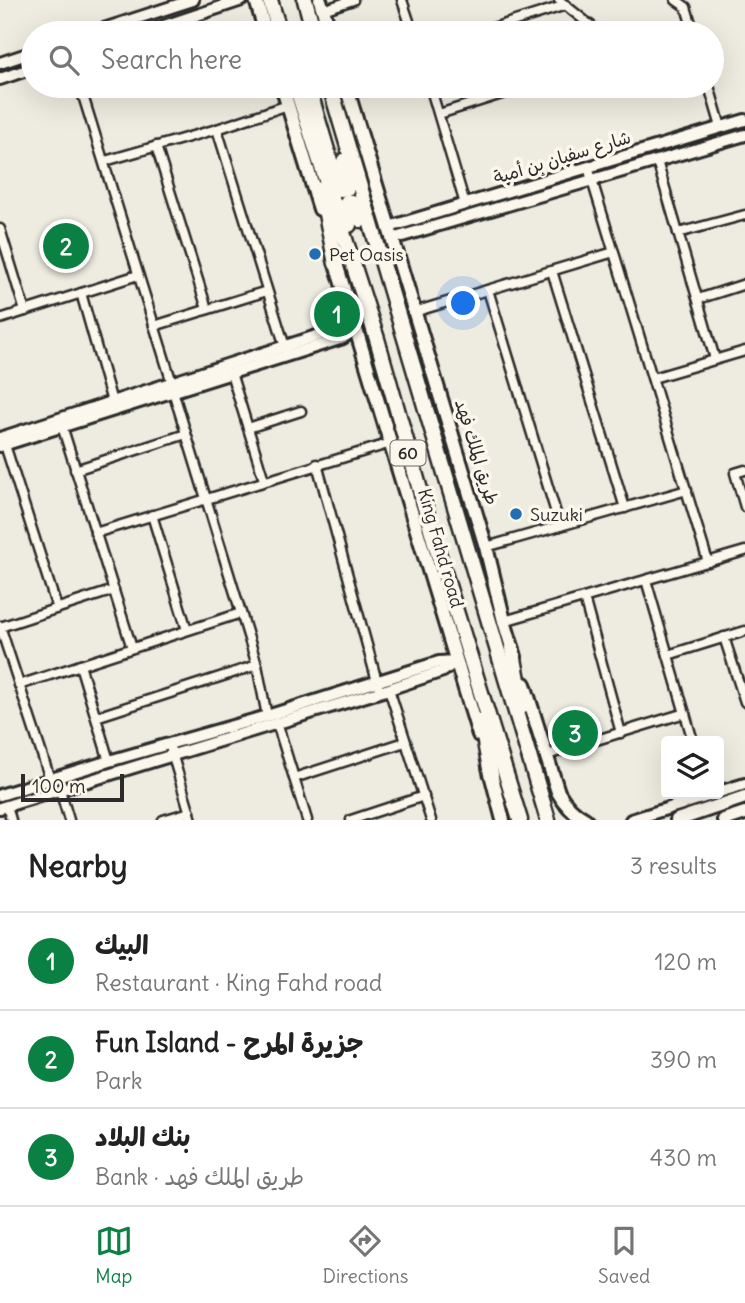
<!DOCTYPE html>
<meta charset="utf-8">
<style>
body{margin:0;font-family:Delius,"Playpen Sans Arabic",sans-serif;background:#f2f2f2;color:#222}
.controls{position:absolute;right:21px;bottom:21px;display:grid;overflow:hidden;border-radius:7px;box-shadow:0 7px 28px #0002}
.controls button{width:63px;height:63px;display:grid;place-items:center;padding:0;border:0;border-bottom:2px solid #e0e0e0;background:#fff;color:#222;font:35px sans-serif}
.scale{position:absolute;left:21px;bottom:18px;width:103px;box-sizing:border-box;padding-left:7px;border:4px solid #2b2b2b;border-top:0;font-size:19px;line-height:24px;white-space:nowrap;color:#2b2b2b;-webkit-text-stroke:5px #fbf7ec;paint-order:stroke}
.you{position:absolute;left:464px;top:304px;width:24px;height:24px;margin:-18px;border:5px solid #fff;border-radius:50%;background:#1a73e8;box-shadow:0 0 0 10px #1a73e833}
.badge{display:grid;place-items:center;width:46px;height:46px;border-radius:50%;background:#0b8043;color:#fff;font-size:23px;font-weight:700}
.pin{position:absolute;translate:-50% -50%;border:4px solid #fff;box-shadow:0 2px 7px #0006}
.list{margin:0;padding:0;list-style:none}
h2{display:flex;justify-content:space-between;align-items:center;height:91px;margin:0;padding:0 28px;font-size:30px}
h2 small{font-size:23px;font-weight:400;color:#767676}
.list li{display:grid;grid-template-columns:46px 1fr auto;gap:21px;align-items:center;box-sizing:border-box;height:98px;padding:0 28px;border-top:2px solid #e0e0e0}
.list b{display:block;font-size:26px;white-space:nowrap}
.list p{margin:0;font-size:23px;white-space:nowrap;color:#767676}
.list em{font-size:23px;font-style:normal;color:#767676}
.icon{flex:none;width:38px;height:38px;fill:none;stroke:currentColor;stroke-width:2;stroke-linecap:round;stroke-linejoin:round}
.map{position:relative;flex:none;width:745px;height:820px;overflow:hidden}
.search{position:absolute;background:#fff;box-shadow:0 7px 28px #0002;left:21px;right:21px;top:21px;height:77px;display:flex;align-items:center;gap:18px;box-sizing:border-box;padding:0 24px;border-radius:38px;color:#767676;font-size:26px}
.sheet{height:385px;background:#fff}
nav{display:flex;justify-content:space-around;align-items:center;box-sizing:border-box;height:98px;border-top:2px solid #e0e0e0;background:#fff;font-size:19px;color:#767676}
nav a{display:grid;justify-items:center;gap:4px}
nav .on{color:#0b8043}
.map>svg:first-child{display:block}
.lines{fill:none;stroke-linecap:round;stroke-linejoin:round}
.street-casing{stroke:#2b2b2b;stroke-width:13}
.secondary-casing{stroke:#2b2b2b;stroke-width:16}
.primary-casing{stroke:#2b2b2b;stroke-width:18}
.highway-casing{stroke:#2b2b2b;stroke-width:19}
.street{stroke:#fbf7ec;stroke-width:8}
.secondary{stroke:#fbf7ec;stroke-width:10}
.primary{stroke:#fbf7ec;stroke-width:12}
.highway{stroke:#fbf7ec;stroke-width:14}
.poi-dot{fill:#1f6fb2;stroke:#fbf7ec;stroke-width:2.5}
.labels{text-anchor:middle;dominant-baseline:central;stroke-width:7;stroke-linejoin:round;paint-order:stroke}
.shield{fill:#fbf7ec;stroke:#696865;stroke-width:2}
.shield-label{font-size:16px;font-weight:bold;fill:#2b2b2b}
.street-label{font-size:18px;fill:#2b2b2b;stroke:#fbf7ec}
.poi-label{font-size:18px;fill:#2b2b2b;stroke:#fbf7ec;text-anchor:start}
</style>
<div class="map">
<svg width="745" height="820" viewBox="0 0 745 820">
<rect width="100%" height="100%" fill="#eeebe0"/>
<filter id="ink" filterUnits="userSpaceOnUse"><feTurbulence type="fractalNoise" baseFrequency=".0143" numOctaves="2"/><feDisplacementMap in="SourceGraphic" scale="14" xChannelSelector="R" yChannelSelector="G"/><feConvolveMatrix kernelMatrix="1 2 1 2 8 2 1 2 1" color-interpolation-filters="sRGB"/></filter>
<g filter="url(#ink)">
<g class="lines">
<g class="street-casing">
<g id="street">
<path d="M 402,0 L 413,33"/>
<path d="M 559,0 L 600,33"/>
<path d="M 676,0 L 686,7 L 694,33"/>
<path d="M 323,10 L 353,0"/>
<path d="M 477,33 L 566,5"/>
<path d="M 80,86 L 172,383"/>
<path d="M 430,86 L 465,204"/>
<path d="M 709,86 L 721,127"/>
<path d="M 439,114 L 527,86"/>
<path d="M 217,129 L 286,350"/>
<path d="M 156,146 L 207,309"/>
<path d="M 105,161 L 217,129 L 288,105"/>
<path d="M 657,161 L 715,359"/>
<path d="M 588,167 L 708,562"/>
<path d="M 0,229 L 25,311"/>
<path d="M 678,233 L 745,215"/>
<path d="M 552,271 L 625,508"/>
<path d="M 488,290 L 560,526"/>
<path d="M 81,293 L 112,402"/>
<path d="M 698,299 L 745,284"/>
<path d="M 414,312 L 614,252"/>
<path d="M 0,319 L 138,275"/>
<path d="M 154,326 L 267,291"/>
<path d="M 231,373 L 264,480"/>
<path d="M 653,378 L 745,351"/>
<path d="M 173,391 L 257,665 L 267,716"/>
<path d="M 62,426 L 132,648"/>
<path d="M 248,428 L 301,411"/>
<path d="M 5,445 L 57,608"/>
<path d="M 317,464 L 378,685"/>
<path d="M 75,470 L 186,434"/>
<path d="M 745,470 L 735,473 L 745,507"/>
<path d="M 152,515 L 187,630"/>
<path d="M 95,533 L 391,443"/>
<path d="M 486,547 L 687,490"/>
<path d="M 646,580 L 693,741"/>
<path d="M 584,598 L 621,733"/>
<path d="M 504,621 L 745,551"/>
<path d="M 0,626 L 50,779"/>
<path d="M 0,627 L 114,590"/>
<path d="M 724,637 L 745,702"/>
<path d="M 668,655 L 745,631"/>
<path d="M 80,665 L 109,761"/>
<path d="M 19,685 L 241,613"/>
<path d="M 389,689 L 431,820"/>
<path d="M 96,717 L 257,665"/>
<path d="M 277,723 L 307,820"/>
<path d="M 171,750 L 192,820"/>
<path d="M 547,755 L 685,713"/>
<path d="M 294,778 L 405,742"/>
<path d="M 60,790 L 69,820"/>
<path d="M 7,806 L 11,820"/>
<path d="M 163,820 L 190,812"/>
<path d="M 351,820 L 424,796"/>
</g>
</g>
<g class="secondary-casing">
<g id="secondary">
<path d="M 91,33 L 193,0"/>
<path d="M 143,33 L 242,0"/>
<path d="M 0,63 L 33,52"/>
<path d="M 0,79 L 33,68"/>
<path d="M 389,227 L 745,120"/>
<path d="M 392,239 L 745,135"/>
<path d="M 0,438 L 338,329 L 356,329"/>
<path d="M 0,446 L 343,338 L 356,329"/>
<path d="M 719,792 L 745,784"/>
<path d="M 0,795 L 109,761 L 267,716 L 439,662 L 456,661"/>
<path d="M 0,808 L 389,689 L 443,671 L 456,661"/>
<path d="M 631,820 L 714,794"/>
</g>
</g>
<g class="primary-casing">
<g id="primary">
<path d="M 256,0 L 266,33"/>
<path d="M 320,0 L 330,33"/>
<path d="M 282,86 L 320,209"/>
<path d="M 346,86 L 486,547 L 504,621 L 515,657"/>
<path d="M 334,257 L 479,735"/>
<path d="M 524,684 L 558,792 C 565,805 573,813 586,820"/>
<path d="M 489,766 L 503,820"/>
<path d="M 677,820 L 745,797"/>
<path d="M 724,820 L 745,813"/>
</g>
</g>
<g class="highway-casing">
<g id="highway">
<path d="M 270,0 L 280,33"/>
<path d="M 305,0 L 314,33"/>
<path d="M 296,86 L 377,339 L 436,546 L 520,820"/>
<path d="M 308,86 L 336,181 L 341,189 L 347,188 L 348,184 L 344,161"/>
<path d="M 330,86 L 548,820"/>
<path d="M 321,189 L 336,264"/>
<path d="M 349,225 L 345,207 L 347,202 L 352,202 L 357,207 L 361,220"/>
<path d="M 512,648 L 523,706"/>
<path d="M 481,721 L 491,774"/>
</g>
</g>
<use href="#street" class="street"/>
<use href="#secondary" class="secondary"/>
<use href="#primary" class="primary"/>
<use href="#highway" class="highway"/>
</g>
</g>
<g class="poi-dot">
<circle cx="315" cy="254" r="7"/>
<circle cx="516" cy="514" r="7"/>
</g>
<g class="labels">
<rect class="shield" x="390.5" y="440.5" width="35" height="25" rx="5"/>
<g class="shield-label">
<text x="408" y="453">60</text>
</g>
<g class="street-label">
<text transform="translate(562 157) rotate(-17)">شارع سفيان بن أمية</text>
<text transform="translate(477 452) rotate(73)">طريق الملك فهد</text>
<text transform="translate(441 548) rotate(74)">King Fahd road</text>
</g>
<g class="poi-label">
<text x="329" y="254">Pet Oasis</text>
<text x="530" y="514">Suzuki</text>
</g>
</g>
</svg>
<div class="controls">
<button><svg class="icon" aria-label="layers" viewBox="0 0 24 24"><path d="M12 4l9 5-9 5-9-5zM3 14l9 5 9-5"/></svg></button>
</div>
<div class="scale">100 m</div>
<div class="you"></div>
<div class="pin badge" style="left:337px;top:314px">1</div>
<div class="pin badge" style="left:66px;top:246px">2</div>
<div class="pin badge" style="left:575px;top:733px">3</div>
<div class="search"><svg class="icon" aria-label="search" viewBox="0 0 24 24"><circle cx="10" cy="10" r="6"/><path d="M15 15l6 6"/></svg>Search here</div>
</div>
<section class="sheet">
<h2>Nearby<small>3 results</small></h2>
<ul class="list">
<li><span class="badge">1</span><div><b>البيك</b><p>Restaurant · King Fahd road</p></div><em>120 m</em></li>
<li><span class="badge">2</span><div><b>Fun Island - جزيرة المرح</b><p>Park</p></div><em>390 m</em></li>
<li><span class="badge">3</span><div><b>بنك البلاد</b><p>Bank · طريق الملك فهد</p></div><em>430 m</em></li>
</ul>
</section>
<nav>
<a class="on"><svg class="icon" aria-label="map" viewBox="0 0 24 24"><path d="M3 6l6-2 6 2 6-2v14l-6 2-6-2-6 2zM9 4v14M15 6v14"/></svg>Map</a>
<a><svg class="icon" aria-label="directions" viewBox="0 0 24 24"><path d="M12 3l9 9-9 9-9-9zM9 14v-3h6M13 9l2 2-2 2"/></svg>Directions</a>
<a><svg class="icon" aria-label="saved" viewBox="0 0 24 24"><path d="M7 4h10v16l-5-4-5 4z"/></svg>Saved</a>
</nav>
